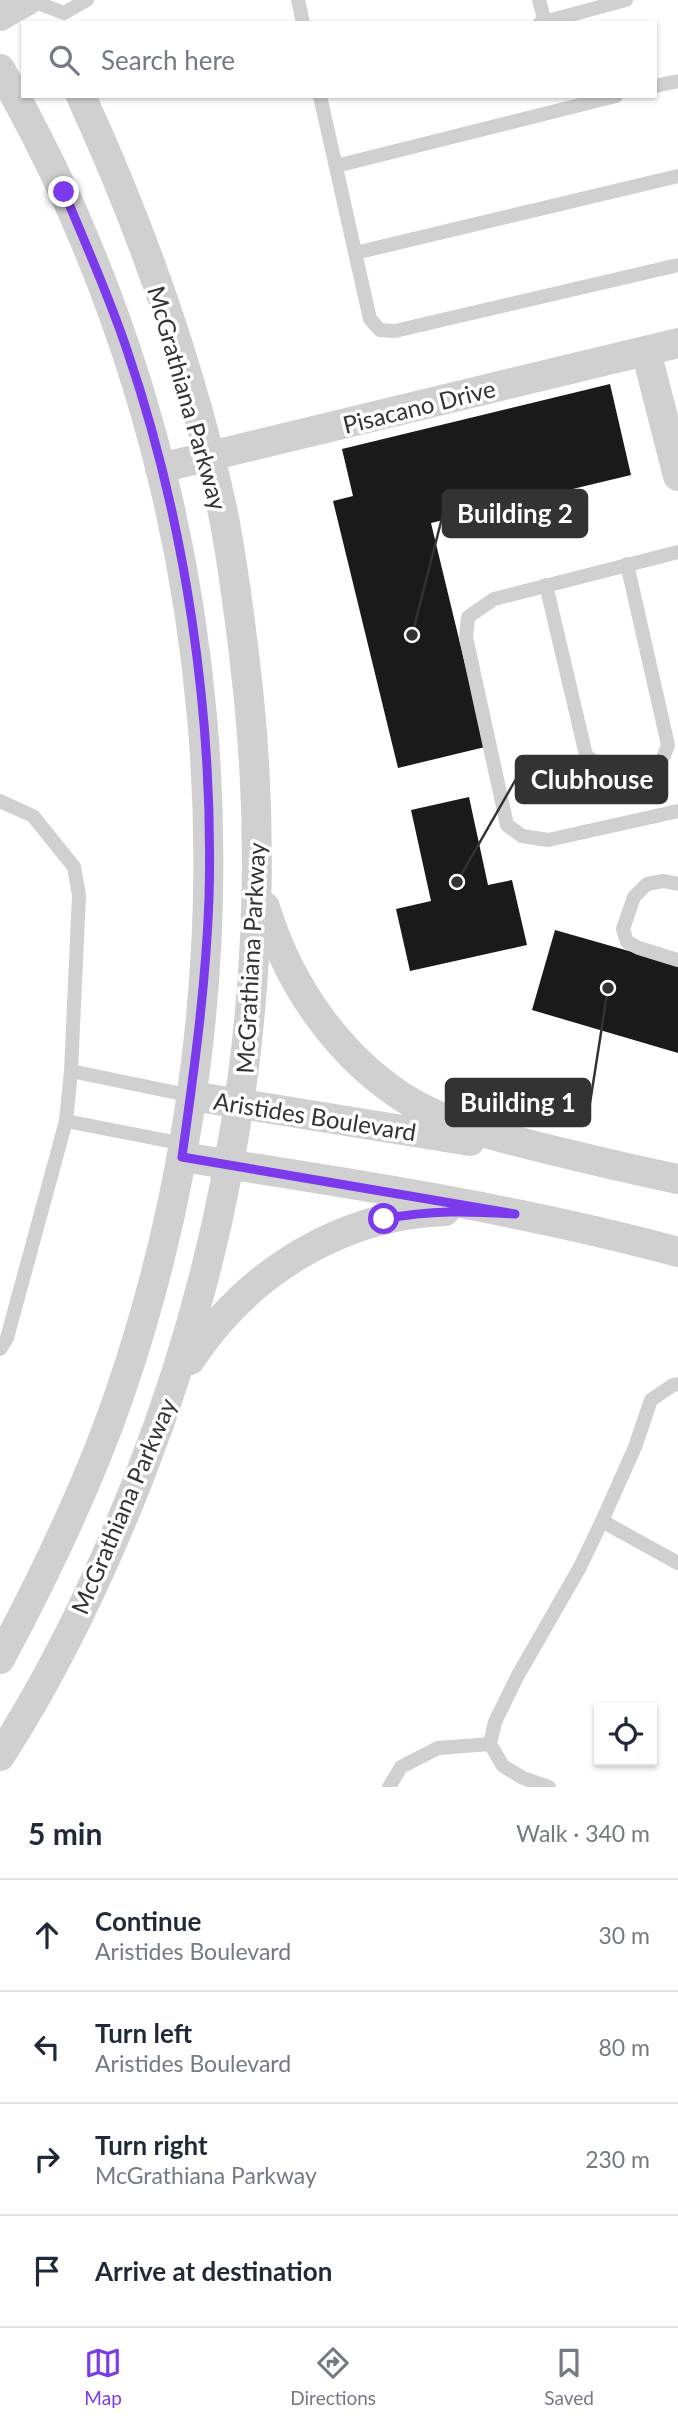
<!DOCTYPE html>
<meta charset="utf-8">
<style>
body{margin:0;font-family:Lato,sans-serif;background:#f2f2f3;color:#1f2937}
.controls{position:absolute;right:21px;bottom:21px;display:grid;overflow:hidden;border-radius:0px;box-shadow:0 2px 5px #0004}
.controls button{width:63px;height:63px;display:grid;place-items:center;padding:0;border:0;border-bottom:2px solid #e0e1e3;background:#fff;color:#1f2937;font:35px sans-serif}
.stop{position:absolute;width:21px;height:21px;margin:-16px;border:5px solid #7c3aed;border-radius:50%;background:#fff}
.stop.end{background:#7c3aed;border-color:#fff;box-shadow:0 2px 7px #0008}
.list{margin:0;padding:0;list-style:none}
h2{display:flex;justify-content:space-between;align-items:center;height:91px;margin:0;padding:0 28px;font-size:30px}
h2 small{font-size:23px;font-weight:400;color:#747a83}
.list li{display:grid;grid-template-columns:46px 1fr auto;gap:21px;align-items:center;box-sizing:border-box;height:112px;padding:0 28px;border-top:2px solid #e0e1e3}
.list b{display:block;font-size:26px;white-space:nowrap}
.list p{margin:0;font-size:23px;white-space:nowrap;color:#747a83}
.list em{font-size:23px;font-style:normal;color:#747a83}
.icon{flex:none;width:38px;height:38px;fill:none;stroke:currentColor;stroke-width:2;stroke-linecap:round;stroke-linejoin:round}
.map{position:relative;flex:none;width:678px;height:1787px;overflow:hidden}
.search{position:absolute;background:#fff;box-shadow:0 2px 5px #0004;left:21px;right:21px;top:21px;height:77px;display:flex;align-items:center;gap:18px;box-sizing:border-box;padding:0 24px;border-radius:0px;color:#747a83;font-size:26px}
.sheet{height:539px;background:#fff}
nav{display:flex;justify-content:space-around;align-items:center;box-sizing:border-box;height:98px;border-top:2px solid #e0e1e3;background:#fff;font-size:19px;color:#747a83}
nav a{display:grid;justify-items:center;gap:4px}
nav .on{color:#7c3aed}
.map>svg:first-child{display:block}
.building{fill:#1a1a1a}
.lines{fill:none;stroke-linecap:round;stroke-linejoin:round}
.service{stroke:#d0d0d0;stroke-width:14}
.minor{stroke:#d0d0d0;stroke-width:30}
.route{stroke:#7c3aed;stroke-width:9}
.labels{text-anchor:middle;dominant-baseline:central;stroke-width:7;stroke-linejoin:round;paint-order:stroke}
.street-label{font-size:24px;fill:#333;stroke:#fff}
.leader{fill:none;stroke:#333;stroke-width:2.5}
.callout-dot{fill:#333;stroke:#fff;stroke-width:2.5}
.callout{fill:#333;stroke:#333;stroke-width:2.5}
.callout-label{font-size:26px;text-anchor:middle;font-weight:bold;fill:#fff}
</style>
<div class="map">
<svg width="678" height="1787" viewBox="0 0 678 1787">
<rect width="100%" height="100%" fill="#fff"/>
<g class="building">
<path d="M 610,384 L 631,475 L 431,523 L 485,747 L 398,768 L 333,501 L 353,496 L 342,449 Z"/>
<path d="M 469,797 L 488,885 L 512,880 L 527,945 L 410,971 L 396,909 L 431,901 L 411,810 Z"/>
<path d="M 555,930 L 678,965 L 678,1053 L 532,1010 Z"/>
</g>
<g class="lines">
<g class="service">
<path d="M 30,0 L 64,13 L 87,0"/>
<path d="M 298,0 L 303,23"/>
<path d="M 539,0 L 545,22"/>
<path d="M 540,23 L 626,0"/>
<path d="M 655,86 L 678,81"/>
<path d="M 320,96 L 370,319 L 380,330 L 395,331 L 678,265"/>
<path d="M 336,166 L 616,96"/>
<path d="M 355,253 L 678,176"/>
<path d="M 678,552 L 494,599 L 468,617 L 466,637 L 507,825 L 522,836 L 548,840 L 678,811"/>
<path d="M 546,585 L 586,755 L 601,768 L 621,774 L 655,767 L 663,758 L 668,745 L 627,564"/>
<path d="M 0,801 L 33,816 L 74,867 L 79,895 L 71,1071 L 66,1121 L 7,1338 L 0,1349"/>
<path d="M 678,884 L 663,881 L 647,884 L 634,897 L 623,929 L 627,942 L 639,948 L 678,960"/>
<path d="M 71,1071 L 192,1096"/>
<path d="M 66,1121 L 184,1144"/>
<path d="M 602,1521 L 678,1563"/>
<path d="M 389,1787 L 401,1767 L 438,1748 L 490,1744"/>
<path d="M 549,1787 L 523,1778 L 503,1766 L 490,1744 L 495,1722 L 517,1677 L 580,1567 L 602,1521 L 635,1447 L 651,1400 L 673,1385 L 678,1384"/>
</g>
<g class="minor">
<path d="M 0,16 L 28,0"/>
<path d="M 0,69 C 230,469 269,958 120,1393 C 88,1486 46,1573 0,1659"/>
<path d="M 646,351 L 678,476"/>
<path d="M 160,468 L 678,343"/>
<path d="M 265,907 C 289,986 340,1060 412,1103 C 452,1126 499,1137 543,1148 C 588,1159 633,1170 678,1179"/>
<path d="M 192,1096 L 470,1141"/>
<path d="M 182,1157 C 348,1183 516,1208 678,1252"/>
<path d="M 190,1360 C 247,1273 340,1215 445,1211"/>
<path d="M 0,1756 C 57,1668 102,1572 140,1475 C 242,1214 279,934 244,654 C 238,605 232,556 222,508 C 191,367 141,227 81,96"/>
</g>
</g>
<g class="lines">
<path class="route" d="M 64,192 C 86,245 109,296 127,350 C 186,523 214,716 209,898 C 206,985 194,1071 182,1157 L 515,1214 C 469,1211 430,1210 384,1219"/>
</g>
<g class="labels">
<g class="street-label">
<text transform="translate(188 398) rotate(74)">McGrathiana Parkway</text>
<text transform="translate(419 406) rotate(-14)">Pisacano Drive</text>
<text transform="translate(250 958) rotate(-87)">McGrathiana Parkway</text>
<text transform="translate(315 1116) rotate(9)">Aristides Boulevard</text>
<text transform="translate(123 1506) rotate(-67)">McGrathiana Parkway</text>
</g>
</g>
<path class="leader" d="M412 635L443 514M457 882L516 779M608 988L590 1103"/>
<g class="callout-dot">
<circle cx="412" cy="635" r="7"/>
<circle cx="457" cy="882" r="7"/>
<circle cx="608" cy="988" r="7"/>
</g>
<g class="callout">
<rect x="443" y="490" width="144" height="47" rx="7"/>
<rect x="516" y="756" width="151" height="47" rx="7"/>
<rect x="446" y="1079" width="144" height="47" rx="7"/>
</g>
<g class="callout-label">
<text x="515" y="523">Building 2</text>
<text x="592" y="789">Clubhouse</text>
<text x="518" y="1112">Building 1</text>
</g>
</svg>
<div class="controls">
<button><svg class="icon" aria-label="locate" viewBox="0 0 24 24"><circle cx="12" cy="12" r="6"/><path d="M12 2v4M12 18v4M2 12h4M18 12h4"/></svg></button>
</div>
<div class="stop" style="left:384px;top:1219px"></div>
<div class="stop end" style="left:64px;top:192px"></div>
<div class="search"><svg class="icon" aria-label="search" viewBox="0 0 24 24"><circle cx="10" cy="10" r="6"/><path d="M15 15l6 6"/></svg>Search here</div>
</div>
<section class="sheet">
<h2>5 min<small>Walk · 340 m</small></h2>
<ul class="list">
<li><svg class="icon" aria-label="ahead" viewBox="0 0 24 24"><path d="M12 20V5M6 11l6-6 6 6"/></svg><div><b>Continue</b><p>Aristides Boulevard</p></div><em>30 m</em></li>
<li><svg class="icon" aria-label="left" viewBox="0 0 24 24"><path d="M17 20v-9H6M10 6l-5 5 5 5"/></svg><div><b>Turn left</b><p>Aristides Boulevard</p></div><em>80 m</em></li>
<li><svg class="icon" aria-label="right" viewBox="0 0 24 24"><path d="M7 20v-9h11M14 6l5 5-5 5"/></svg><div><b>Turn right</b><p>McGrathiana Parkway</p></div><em>230 m</em></li>
<li><svg class="icon" aria-label="arrive" viewBox="0 0 24 24"><path d="M6 21V4h12l-3 4 3 4H6"/></svg><div><b>Arrive at destination</b></div></li>
</ul>
</section>
<nav>
<a class="on"><svg class="icon" aria-label="map" viewBox="0 0 24 24"><path d="M3 6l6-2 6 2 6-2v14l-6 2-6-2-6 2zM9 4v14M15 6v14"/></svg>Map</a>
<a><svg class="icon" aria-label="directions" viewBox="0 0 24 24"><path d="M12 3l9 9-9 9-9-9zM9 14v-3h6M13 9l2 2-2 2"/></svg>Directions</a>
<a><svg class="icon" aria-label="saved" viewBox="0 0 24 24"><path d="M7 4h10v16l-5-4-5 4z"/></svg>Saved</a>
</nav>
